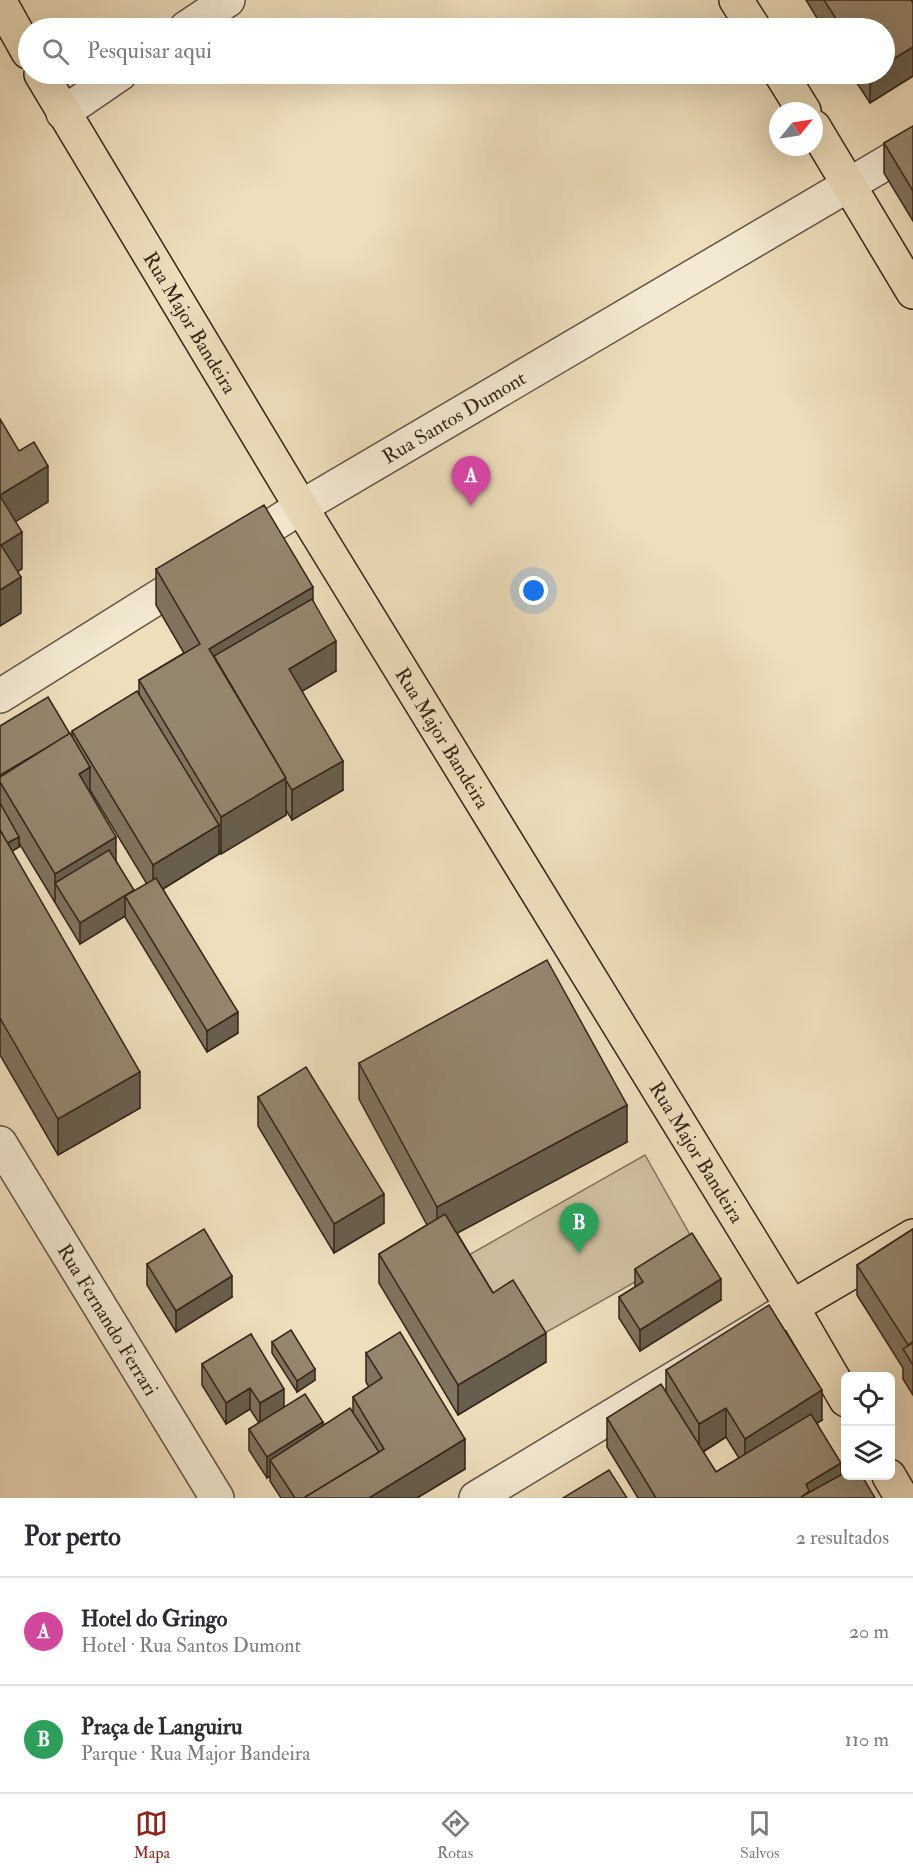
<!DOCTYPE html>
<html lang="pt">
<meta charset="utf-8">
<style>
body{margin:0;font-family:"IM FELL Double Pica",serif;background:#f7f7f7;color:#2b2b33}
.controls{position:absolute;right:18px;bottom:18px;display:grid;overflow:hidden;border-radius:9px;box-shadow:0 6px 24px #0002}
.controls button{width:54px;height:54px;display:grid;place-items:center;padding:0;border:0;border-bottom:2px solid #e1e1e2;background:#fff;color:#2b2b33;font:30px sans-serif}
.compass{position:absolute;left:769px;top:102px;width:54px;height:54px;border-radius:50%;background:#fff;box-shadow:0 6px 24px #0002;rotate:60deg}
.you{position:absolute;left:534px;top:591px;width:21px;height:21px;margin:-15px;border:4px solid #fff;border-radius:50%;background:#1a73e8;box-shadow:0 0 0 9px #1a73e833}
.badge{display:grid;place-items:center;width:39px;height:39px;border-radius:50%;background:#8f2418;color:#fff;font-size:20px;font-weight:700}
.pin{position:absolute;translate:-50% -50px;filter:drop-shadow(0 2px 3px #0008)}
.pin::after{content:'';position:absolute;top:32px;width:21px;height:18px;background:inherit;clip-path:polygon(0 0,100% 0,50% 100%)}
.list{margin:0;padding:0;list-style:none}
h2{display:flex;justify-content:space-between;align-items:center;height:78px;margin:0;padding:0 24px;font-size:26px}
h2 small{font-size:20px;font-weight:400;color:#7c7c81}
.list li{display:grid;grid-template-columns:39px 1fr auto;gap:18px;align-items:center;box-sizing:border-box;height:108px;padding:0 24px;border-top:2px solid #e1e1e2}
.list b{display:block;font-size:22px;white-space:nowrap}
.list p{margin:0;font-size:20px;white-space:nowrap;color:#7c7c81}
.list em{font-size:20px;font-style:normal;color:#7c7c81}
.icon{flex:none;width:33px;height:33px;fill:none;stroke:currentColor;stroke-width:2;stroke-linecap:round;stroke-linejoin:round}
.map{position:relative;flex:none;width:913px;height:1498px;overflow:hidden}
.search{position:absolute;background:#fff;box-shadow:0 6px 24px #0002;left:18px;right:18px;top:18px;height:66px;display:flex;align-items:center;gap:15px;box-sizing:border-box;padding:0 21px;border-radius:33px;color:#7c7c81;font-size:22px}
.sheet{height:294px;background:#fff}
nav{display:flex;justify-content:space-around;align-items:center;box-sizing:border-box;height:84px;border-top:2px solid #e1e1e2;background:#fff;font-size:16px;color:#7c7c81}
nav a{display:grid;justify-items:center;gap:3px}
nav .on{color:#8f2418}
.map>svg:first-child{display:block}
.green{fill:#cfbfa0;stroke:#82725c;stroke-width:1.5}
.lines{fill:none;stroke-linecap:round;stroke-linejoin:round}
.minor-casing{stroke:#635442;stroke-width:36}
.major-casing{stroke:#352619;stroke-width:36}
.minor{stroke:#f4ead3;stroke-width:33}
.major{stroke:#eedebc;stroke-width:33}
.wall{fill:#80735f;stroke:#352619;stroke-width:1.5;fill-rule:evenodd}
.shaded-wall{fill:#685e4d;stroke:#352619;stroke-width:1.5}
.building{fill:#95866e;stroke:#352619;stroke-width:1.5}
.labels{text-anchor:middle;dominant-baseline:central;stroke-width:4.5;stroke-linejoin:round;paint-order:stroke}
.street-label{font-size:20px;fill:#352619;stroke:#f4ead3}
</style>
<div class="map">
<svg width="913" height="1498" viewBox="0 0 913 1498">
<rect width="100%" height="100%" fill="#eedebc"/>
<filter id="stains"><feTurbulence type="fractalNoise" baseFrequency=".00333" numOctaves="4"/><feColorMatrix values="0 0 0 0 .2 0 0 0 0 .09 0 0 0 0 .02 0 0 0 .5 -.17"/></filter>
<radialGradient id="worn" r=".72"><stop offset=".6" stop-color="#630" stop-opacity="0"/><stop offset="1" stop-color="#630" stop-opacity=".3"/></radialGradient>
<path class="green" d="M 645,1155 L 697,1247 L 513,1351 L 460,1260 Z"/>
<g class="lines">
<g class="minor-casing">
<g id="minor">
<path d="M 186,28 L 228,0"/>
<path d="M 63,113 L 120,74"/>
<path id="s1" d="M 238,547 L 301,507 L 913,147"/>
<path d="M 0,696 L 195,574"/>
<path id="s2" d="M 0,1143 L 217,1498"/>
<path d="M 476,1498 L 792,1307"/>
</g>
</g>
<g class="major-casing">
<g id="major">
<path d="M 736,0 L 754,28"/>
<path d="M 0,2 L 28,52"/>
<path id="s3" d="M 41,74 L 301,507 L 792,1307 L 846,1400"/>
<path d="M 781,74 L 804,111"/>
<path d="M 814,127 L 913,292"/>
<path d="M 792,1307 L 913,1236"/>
<path d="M 889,1476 L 902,1498"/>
</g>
</g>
<use href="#minor" class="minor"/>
<use href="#major" class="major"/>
</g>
<g class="wall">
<path d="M 806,0 L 913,0 L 913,76 L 870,103 L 851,74 L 885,74 L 885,28 L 823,28 Z"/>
<path d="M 913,126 L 913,221 L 884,173 L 884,143 Z"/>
<path d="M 156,569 L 313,601 L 336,671 L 302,691 L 343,790 L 292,820 L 286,810 L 286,815 L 221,854 L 219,850 L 219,854 L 163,889 L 238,1033 L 207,1052 L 125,917 L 125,916 L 80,944 L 19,843 L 19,847 L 12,851 L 140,1108 L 58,1155 L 0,1055 L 0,726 L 70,734 L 72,736 L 72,731 L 139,694 L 139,680 L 184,653 L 156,605 ZM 90,790 L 147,884 L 134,892 L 116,861 L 90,793 Z"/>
<path d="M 359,1063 L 627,1142 L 457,1233 L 493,1293 L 546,1362 L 458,1415 L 379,1283 L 379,1254 L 427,1225 L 359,1099 Z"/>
<path d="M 258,1097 L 384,1223 L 334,1253 L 258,1126 Z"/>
<path d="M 913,1229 L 913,1395 L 903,1379 L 903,1368 L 857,1295 L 857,1265 Z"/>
<path d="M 147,1264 L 232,1297 L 176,1332 L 147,1285 Z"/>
<path d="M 635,1269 L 721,1300 L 640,1351 L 619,1318 L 619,1297 L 635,1287 Z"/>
<path d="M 251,1334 L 284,1407 L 323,1425 L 353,1412 L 353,1397 L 369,1387 L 366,1382 L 366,1353 L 465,1469 L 417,1498 L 281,1498 L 270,1481 L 270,1476 L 267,1478 L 249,1450 L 249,1429 L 259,1423 L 250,1409 L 226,1424 L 202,1385 L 202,1364 Z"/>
<path d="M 272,1342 L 315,1380 L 297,1392 L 272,1353 Z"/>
<path d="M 666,1370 L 822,1420 L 817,1423 L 841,1475 L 875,1498 L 638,1498 L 607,1447 L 607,1418 L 666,1391 ZM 726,1437 L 739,1458 L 716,1472 L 703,1452 Z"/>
</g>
<g class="shaded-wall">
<path d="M 913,47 L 913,76 L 870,103 L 870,74 L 885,74 L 885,64 Z"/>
<path d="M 48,466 L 48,502 L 0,531 L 0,495 Z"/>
<path d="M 22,532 L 22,569 L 1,581 L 1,545 Z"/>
<path d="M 21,577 L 21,613 L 0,626 L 0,590 Z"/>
<path d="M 313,587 L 313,623 L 214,683 L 209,649 Z"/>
<path d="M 336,641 L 336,671 L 289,699 L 289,669 Z"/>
<path d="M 343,761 L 343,790 L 292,820 L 292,790 Z"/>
<path d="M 90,767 L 90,797 L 79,774 Z"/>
<path d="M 286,778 L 286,815 L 221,854 L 221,817 Z"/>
<path d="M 219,825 L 219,854 L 153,895 L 153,865 Z"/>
<path d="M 19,837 L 19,847 L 0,858 L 0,847 Z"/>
<path d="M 116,837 L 116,867 L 55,883 L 55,903 L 55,874 Z"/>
<path d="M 134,890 L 134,910 L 125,896 L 125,916 L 80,944 L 80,923 Z"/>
<path d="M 238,1012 L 238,1033 L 207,1052 L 207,1031 Z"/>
<path d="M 140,1072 L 140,1108 L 58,1155 L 58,1119 Z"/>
<path d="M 627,1105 L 627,1142 L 437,1244 L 437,1207 Z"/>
<path d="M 384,1194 L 384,1223 L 334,1253 L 334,1224 Z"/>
<path d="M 232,1276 L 232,1297 L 176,1332 L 176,1311 Z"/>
<path d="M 721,1279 L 721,1300 L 640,1351 L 640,1330 Z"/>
<path d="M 546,1333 L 546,1362 L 458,1415 L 458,1385 Z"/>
<path d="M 315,1369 L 315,1380 L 297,1392 L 297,1381 Z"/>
<path d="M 250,1388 L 250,1409 L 226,1424 L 226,1403 Z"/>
<path d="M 284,1389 L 284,1409 L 260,1424 L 260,1403 Z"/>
<path d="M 822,1390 L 822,1420 L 745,1468 L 745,1439 Z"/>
<path d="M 726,1408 L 726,1437 L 699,1454 L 699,1424 Z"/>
<path d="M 323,1422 L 323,1443 L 270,1460 L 270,1476 L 267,1478 L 267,1457 Z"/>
<path d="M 465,1439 L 465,1469 L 417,1498 L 369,1498 Z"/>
<path d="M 841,1463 L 841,1492 L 801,1498 L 806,1484 Z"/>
</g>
<g class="building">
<path d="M 824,0 L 911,0 L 913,3 L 913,47 L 885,64 L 885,28 L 842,28 Z"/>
<path d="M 913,126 L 913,191 L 884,143 Z"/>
<path d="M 0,419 L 19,451 L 34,442 L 48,466 L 0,495 Z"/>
<path d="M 0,496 L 22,532 L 1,545 L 21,577 L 0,590 Z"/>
<path d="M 264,505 L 313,587 L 209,649 L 286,778 L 221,817 L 139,680 L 200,644 L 156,569 Z"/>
<path d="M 312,599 L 336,641 L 289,669 L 343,761 L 292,790 L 285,779 L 286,778 L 214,656 Z"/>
<path d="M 137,691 L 219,825 L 153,865 L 72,731 Z"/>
<path d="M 48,697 L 70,734 L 0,775 L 0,726 Z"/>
<path d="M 70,733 L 90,767 L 79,774 L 116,837 L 55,874 L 0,782 L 0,777 Z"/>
<path d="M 0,803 L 19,837 L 7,843 L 0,830 Z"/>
<path d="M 0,830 L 140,1072 L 58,1119 L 0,1018 Z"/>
<path d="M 109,850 L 134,890 L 80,923 L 55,883 Z"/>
<path d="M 156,878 L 238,1012 L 207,1031 L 125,896 Z"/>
<path d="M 547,960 L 627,1105 L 437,1207 L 359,1063 Z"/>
<path d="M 306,1067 L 384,1194 L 334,1224 L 258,1097 Z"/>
<path d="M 445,1214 L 493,1293 L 513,1280 L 546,1333 L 458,1385 L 379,1254 Z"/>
<path d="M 204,1229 L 232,1276 L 176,1311 L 147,1264 Z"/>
<path d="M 913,1229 L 913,1341 L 908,1345 L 857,1265 Z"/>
<path d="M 692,1233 L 721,1279 L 640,1330 L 619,1297 L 643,1282 L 635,1269 Z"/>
<path d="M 769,1305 L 822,1390 L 745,1439 L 726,1408 L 699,1424 L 666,1370 Z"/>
<path d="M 291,1330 L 315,1369 L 297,1381 L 272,1342 Z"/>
<path d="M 400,1332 L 465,1439 L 369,1498 L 306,1498 L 305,1497 L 384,1449 L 353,1397 L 382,1378 L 366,1353 Z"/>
<path d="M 251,1334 L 284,1389 L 260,1403 L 250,1388 L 226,1403 L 202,1364 Z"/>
<path d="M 913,1343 L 913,1365 L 903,1349 Z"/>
<path d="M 661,1384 L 716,1472 L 811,1414 L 841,1463 L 806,1484 L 809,1491 L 801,1497 L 846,1472 L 846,1476 L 862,1476 L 875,1498 L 656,1498 L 607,1418 Z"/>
<path d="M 305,1394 L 323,1422 L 267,1457 L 249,1429 Z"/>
<path d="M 350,1408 L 379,1452 L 305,1497 L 305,1498 L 295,1498 L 270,1460 Z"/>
<path d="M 609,1470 L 627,1498 L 563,1498 Z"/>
</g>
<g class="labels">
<g class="street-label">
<text stroke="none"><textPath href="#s3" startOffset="290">Rua Major Bandeira</textPath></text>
<text stroke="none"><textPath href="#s1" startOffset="252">Rua Santos Dumont</textPath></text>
<text stroke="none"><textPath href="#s3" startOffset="776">Rua Major Bandeira</textPath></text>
<text stroke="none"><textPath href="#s3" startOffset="1262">Rua Major Bandeira</textPath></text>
<text stroke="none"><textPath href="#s2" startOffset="207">Rua Fernando Ferrari</textPath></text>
</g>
</g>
<rect width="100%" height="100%" filter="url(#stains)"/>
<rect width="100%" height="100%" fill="url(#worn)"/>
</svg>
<div class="controls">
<button><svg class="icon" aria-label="locate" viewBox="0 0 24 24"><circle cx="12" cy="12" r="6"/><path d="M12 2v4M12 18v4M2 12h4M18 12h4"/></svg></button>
<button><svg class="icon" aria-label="layers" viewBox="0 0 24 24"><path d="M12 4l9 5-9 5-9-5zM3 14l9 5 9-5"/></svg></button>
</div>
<svg class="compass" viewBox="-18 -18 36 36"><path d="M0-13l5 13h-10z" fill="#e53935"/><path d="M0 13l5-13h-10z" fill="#7c7c81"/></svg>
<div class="you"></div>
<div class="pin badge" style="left:471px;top:506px;background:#d1479c">A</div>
<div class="pin badge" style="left:579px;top:1253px;background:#2e9e5b">B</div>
<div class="search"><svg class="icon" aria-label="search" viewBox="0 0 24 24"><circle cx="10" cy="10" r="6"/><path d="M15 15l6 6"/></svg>Pesquisar aqui</div>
</div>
<section class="sheet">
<h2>Por perto<small>2 resultados</small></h2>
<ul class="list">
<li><span class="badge" style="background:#d1479c">A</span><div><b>Hotel do Gringo</b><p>Hotel · Rua Santos Dumont</p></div><em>20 m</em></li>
<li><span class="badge" style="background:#2e9e5b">B</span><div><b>Praça de Languiru</b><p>Parque · Rua Major Bandeira</p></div><em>110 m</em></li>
</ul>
</section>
<nav>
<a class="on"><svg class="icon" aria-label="map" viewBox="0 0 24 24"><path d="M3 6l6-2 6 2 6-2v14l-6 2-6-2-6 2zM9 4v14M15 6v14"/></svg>Mapa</a>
<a><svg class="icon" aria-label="directions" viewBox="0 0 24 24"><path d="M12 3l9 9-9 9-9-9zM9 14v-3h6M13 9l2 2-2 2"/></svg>Rotas</a>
<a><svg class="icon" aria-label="saved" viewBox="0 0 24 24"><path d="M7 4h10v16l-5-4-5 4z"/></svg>Salvos</a>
</nav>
